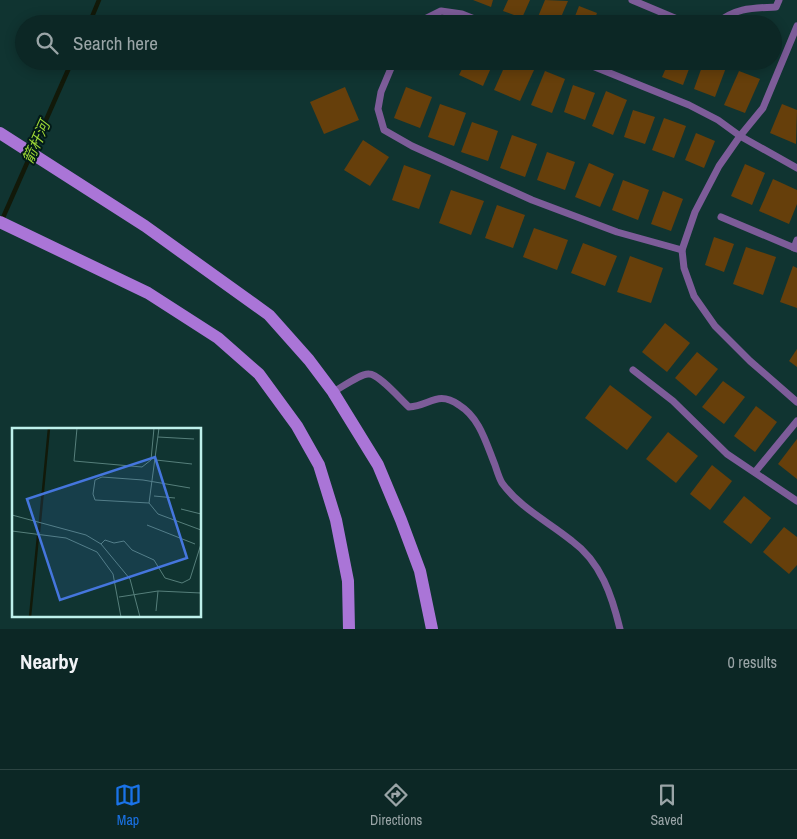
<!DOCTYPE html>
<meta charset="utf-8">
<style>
body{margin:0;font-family:"Archivo Narrow","Noto Sans SC",sans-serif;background:#152f2d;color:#f1f3f6}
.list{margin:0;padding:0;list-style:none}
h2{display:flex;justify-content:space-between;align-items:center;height:65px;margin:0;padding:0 20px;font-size:21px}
h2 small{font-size:16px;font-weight:400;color:#9aa5a7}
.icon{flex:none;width:28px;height:28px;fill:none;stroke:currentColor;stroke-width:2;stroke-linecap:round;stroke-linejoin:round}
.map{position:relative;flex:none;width:797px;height:629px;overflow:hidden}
.search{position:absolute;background:#0c2725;box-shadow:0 2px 12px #0003;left:15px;right:15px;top:15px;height:55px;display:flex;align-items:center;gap:12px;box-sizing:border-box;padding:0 18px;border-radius:28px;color:#9aa5a7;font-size:19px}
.sheet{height:140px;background:#0c2725}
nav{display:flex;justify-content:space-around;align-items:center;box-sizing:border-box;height:70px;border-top:1px solid #2c4442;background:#0c2725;font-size:14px;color:#9aa5a7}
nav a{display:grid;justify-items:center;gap:2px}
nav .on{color:#1a73e8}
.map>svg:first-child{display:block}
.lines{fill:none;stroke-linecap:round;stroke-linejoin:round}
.stream{stroke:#121909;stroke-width:4.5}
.building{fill:#663f0b}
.lane{stroke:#7d5c99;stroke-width:7}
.secondary{stroke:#aa75d7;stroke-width:12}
.labels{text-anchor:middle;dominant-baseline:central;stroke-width:4;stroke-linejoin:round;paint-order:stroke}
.water-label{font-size:15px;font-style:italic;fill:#9dd636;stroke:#021a18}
.inset-river{fill:none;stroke:#121909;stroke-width:2.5}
.inset-road{fill:none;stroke:#567f7b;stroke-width:1}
.view{fill:#4576dd;fill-opacity:0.15;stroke:#4576dd;stroke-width:2.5}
.inset-edge{fill:none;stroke:#bef0eb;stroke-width:2.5}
</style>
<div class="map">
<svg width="797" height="629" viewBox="0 0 797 629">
<rect width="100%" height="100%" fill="#103431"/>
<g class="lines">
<g class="stream">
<path d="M 89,24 L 99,0"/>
<path d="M 1,222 L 72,61"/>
</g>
</g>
<g class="building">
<path d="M 473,0 L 493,0 L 491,7 Z"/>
<path d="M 508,0 L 530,0 L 522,18 L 503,11 Z"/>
<path d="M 545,0 L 568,1 L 558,24 L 535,24 Z"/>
<path d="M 579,6 L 597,13 L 593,24 L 572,24 Z"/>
<path d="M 358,16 L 379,23 L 379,24 L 355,24 Z"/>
<path d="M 428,61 L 452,61 L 449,69 Z"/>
<path d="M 466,61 L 494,61 L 483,86 L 459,75 Z"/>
<path d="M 507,61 L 514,61 L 534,70 L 520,101 L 494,90 Z"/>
<path d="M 627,61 L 651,61 L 648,70 Z"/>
<path d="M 669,61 L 692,61 L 683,85 L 662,77 Z"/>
<path d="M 704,61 L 717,61 L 727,65 L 715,97 L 694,89 Z"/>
<path d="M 545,71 L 565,79 L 552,113 L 531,105 Z"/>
<path d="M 739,71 L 760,79 L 745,113 L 724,105 Z"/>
<path d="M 573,85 L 595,93 L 585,120 L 564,112 Z"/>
<path d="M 345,87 L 359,120 L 324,134 L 310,102 Z"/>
<path d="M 406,87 L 432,97 L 420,128 L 394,118 Z"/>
<path d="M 606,91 L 627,100 L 613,135 L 592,126 Z"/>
<path d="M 440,104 L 466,113 L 454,146 L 428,137 Z"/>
<path d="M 782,104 L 797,110 L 796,144 L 770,133 Z"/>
<path d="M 633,110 L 655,117 L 645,144 L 624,137 Z"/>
<path d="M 664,118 L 686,126 L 674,158 L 652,150 Z"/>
<path d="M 472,122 L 498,131 L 488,161 L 461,152 Z"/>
<path d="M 696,133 L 715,141 L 704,168 L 685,160 Z"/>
<path d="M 512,135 L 537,144 L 525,177 L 500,168 Z"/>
<path d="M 363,140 L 389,157 L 370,186 L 344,170 Z"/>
<path d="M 547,152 L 575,162 L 565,190 L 537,180 Z"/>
<path d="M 589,163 L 614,174 L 600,207 L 575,197 Z"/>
<path d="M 745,164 L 765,173 L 752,205 L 731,196 Z"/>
<path d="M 404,165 L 431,175 L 419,209 L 392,200 Z"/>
<path d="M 773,179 L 797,190 L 797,204 L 789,224 L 759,211 Z"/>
<path d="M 623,180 L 649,190 L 638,220 L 612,210 Z"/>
<path d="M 451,190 L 484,201 L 471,235 L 439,223 Z"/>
<path d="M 663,191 L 683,199 L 671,231 L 651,224 Z"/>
<path d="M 497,205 L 525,215 L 513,248 L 485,238 Z"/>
<path d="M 534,228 L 568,240 L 557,270 L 523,257 Z"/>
<path d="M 714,237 L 734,244 L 724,272 L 705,265 Z"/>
<path d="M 583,243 L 617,256 L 605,286 L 571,273 Z"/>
<path d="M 746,247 L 776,257 L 763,295 L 733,284 Z"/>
<path d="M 630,256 L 663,268 L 651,303 L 617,292 Z"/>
<path d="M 793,266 L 797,268 L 797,308 L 780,302 Z"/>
<path d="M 665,323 L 690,343 L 667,372 L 642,352 Z"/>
<path d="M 797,349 L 797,367 L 789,361 Z"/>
<path d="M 697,352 L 718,369 L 696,396 L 675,378 Z"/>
<path d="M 723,381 L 745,397 L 724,424 L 702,407 Z"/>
<path d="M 610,385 L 652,417 L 627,450 L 585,418 Z"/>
<path d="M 756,406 L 777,422 L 755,452 L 734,436 Z"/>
<path d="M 668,432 L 698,456 L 676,483 L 646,459 Z"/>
<path d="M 797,439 L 797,479 L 778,464 Z"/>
<path d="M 712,465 L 732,481 L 710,510 L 690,494 Z"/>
<path d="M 744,496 L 771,518 L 751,544 L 723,522 Z"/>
<path d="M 784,527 L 797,537 L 797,565 L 789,574 L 763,552 Z"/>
</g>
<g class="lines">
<g class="lane">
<path d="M 632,0 L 689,24"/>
<path d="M 418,24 L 421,21 L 441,11 L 462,14 L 487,24"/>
<path d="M 716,24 C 734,8 752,8 776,7 L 779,0"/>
<path d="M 797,26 L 763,108 L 740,136 L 719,166 L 695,212 L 682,250 L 684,268 L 694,296 L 715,326 L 750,361 L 797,402"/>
<path d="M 394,61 L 381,92 L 378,109 L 384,130 L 412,146 L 532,200 L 617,232 L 682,250"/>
<path d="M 580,61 L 689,105 L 718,120 L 740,136 L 797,168"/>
<path d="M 721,217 L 797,249"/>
<path d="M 794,248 L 797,240"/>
<path d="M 633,370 L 673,401 L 727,454 L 797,501"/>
<path d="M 333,392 C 341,388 361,373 369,374 C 379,374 401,400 409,407 C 430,406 437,390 459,405 C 480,418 486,443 495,465 C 497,471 499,478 502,483 C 520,508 549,522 572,541 C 601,562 612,596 620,629"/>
<path d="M 755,472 L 797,421"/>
</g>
<g class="secondary">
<path d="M 0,133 L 145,226 L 269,315 L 309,360 L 333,392 L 378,465 L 401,520 L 420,571 L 432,629"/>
<path d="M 0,222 L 148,293 L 218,338 L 259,374 L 297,426 L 319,465 L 336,520 L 348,581 L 349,629"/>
</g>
</g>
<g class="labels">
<g class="water-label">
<text transform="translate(36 142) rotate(-66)">箭杆河</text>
</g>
</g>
<g transform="translate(12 428)">
<rect width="189" height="189" fill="#103431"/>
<path class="inset-river" d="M 27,104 L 37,0M 18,189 L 26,108"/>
<path class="inset-road" d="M 65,0 L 62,33 L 130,39 L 139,32 L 142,0M 147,0 L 137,75 L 146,86 L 189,102M 146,9 L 182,11M 144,32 L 180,36M 142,68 L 163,70M 137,75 L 83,72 L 81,66 L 83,52 L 90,49 L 131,52 L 178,60M 169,81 L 189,86M 0,87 L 74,107 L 89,116 L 118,151 L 128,189M 135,97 L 183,116M 0,103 L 54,110 L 85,124 L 101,146 L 109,189M 89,116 L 93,112 L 102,115 L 112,113 L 120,122 L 142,132 L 153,150 L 170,155 L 178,151 L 189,116M 107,169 L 146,163 L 189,165M 144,183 L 146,163"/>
<path class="view" d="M 143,29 L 175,130 L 48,172 L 15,71 Z"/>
<rect width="189" height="189" class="inset-edge"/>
</g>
</svg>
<div class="search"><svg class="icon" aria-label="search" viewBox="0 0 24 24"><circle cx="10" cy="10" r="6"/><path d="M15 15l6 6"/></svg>Search here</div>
</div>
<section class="sheet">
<h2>Nearby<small>0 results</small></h2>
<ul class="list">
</ul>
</section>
<nav>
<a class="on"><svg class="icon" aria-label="map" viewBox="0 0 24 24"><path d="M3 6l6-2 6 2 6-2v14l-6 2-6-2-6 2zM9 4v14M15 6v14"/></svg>Map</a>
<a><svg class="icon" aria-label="directions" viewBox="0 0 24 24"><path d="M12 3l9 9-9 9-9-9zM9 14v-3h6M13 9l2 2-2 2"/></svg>Directions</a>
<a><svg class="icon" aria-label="saved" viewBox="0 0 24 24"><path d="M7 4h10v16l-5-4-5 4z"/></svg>Saved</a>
</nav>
